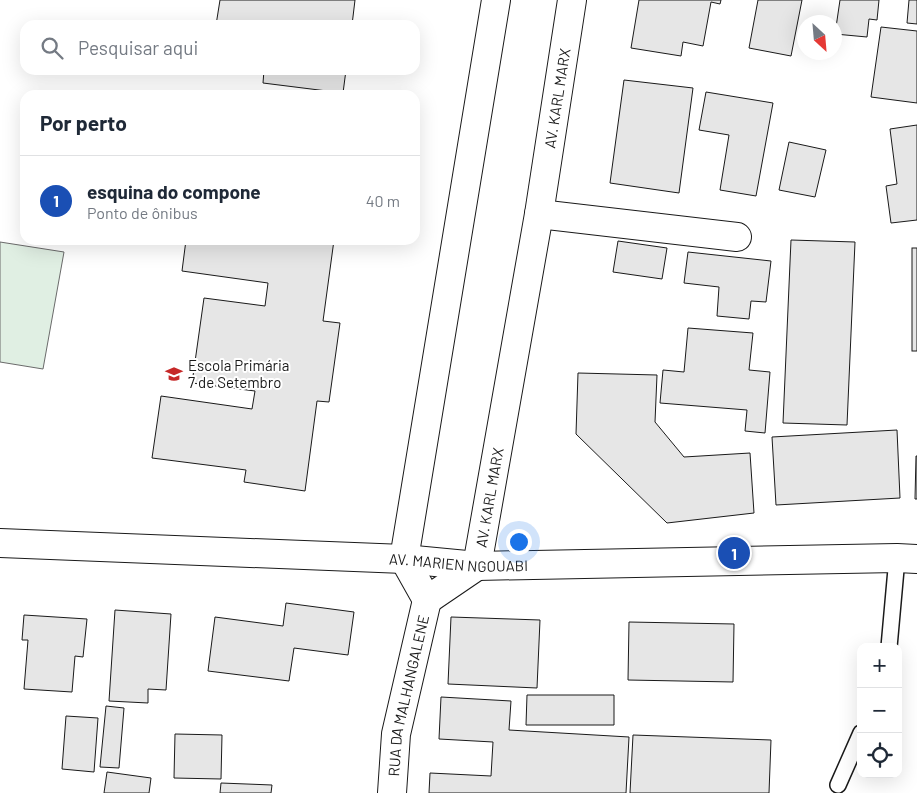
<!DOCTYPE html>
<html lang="pt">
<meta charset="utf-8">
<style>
body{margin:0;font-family:Barlow,sans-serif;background:#f2f2f3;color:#1f2937}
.controls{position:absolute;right:15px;bottom:15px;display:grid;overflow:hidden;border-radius:10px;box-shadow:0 5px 20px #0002}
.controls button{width:45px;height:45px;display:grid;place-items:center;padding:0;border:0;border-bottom:1px solid #e0e1e3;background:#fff;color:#1f2937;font:25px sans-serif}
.compass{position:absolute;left:797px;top:15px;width:45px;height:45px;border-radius:50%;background:#fff;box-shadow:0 5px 20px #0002;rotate:154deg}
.you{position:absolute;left:518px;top:541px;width:18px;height:18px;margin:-12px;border:4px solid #fff;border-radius:50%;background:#1a73e8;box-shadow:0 0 0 8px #1a73e833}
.badge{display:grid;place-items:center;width:32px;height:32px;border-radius:50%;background:#db2777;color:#fff;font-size:16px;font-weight:700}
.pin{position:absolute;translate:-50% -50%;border:2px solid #fff;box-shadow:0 1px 5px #0006}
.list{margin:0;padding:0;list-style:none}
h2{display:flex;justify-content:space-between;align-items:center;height:65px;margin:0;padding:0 20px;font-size:21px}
h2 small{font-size:16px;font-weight:400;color:#747a83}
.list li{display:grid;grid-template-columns:32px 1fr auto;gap:15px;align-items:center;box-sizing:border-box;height:90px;padding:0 20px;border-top:1px solid #e0e1e3}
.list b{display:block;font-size:19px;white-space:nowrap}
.list p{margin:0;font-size:16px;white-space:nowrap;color:#747a83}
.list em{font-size:16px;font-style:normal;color:#747a83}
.icon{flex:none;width:28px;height:28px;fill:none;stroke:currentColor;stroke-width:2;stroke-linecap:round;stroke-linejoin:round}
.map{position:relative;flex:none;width:917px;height:793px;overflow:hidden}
.search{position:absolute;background:#fff;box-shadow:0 5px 20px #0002;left:20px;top:20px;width:400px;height:55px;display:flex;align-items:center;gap:12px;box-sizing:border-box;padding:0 18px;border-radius:15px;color:#747a83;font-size:19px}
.panel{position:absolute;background:#fff;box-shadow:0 5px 20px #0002;left:20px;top:90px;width:400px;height:155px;border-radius:15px}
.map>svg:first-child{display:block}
.green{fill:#e0efe3;stroke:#6a6a6a}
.building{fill:#e6e6e6;stroke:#1a1a1a}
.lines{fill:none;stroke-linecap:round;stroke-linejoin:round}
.service-casing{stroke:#1a1a1a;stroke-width:18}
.minor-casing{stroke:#1a1a1a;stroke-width:30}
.tertiary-casing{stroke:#1a1a1a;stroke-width:30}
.secondary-casing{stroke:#1a1a1a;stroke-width:30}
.service{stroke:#fff;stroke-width:15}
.minor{stroke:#fff;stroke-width:28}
.tertiary{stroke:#fff;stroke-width:28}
.secondary{stroke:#fff;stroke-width:28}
.labels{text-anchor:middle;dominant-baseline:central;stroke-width:4;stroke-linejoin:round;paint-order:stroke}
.street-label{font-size:15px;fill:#1a1a1a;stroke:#fff}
.poi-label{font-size:15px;fill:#1a1a1a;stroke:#fff;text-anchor:start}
</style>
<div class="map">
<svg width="917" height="793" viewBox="0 0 917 793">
<rect width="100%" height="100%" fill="#fff"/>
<path class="green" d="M 0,242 L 64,252 L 43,369 L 0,362 Z"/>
<g class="building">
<path d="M 220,0 L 355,0 L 352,25 L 216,25 Z"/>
<path d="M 639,0 L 721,0 L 720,4 L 711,2 L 703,46 L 683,42 L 681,56 L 631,48 Z"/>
<path d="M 758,0 L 802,0 L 791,56 L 749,48 Z"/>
<path d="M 840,0 L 879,0 L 877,20 L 869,19 L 867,37 L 835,34 Z"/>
<path d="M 909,0 L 917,0 L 917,24 L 907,23 Z"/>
<path d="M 881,27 L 917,31 L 917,103 L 871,97 Z"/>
<path d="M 264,70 L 346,70 L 343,93 L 263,83 Z"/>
<path d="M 624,80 L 693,88 L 679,193 L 610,183 Z"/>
<path d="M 706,92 L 773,103 L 756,196 L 720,190 L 729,135 L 699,130 Z"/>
<path d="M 917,125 L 917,220 L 891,223 L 886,186 L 897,184 L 890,129 Z"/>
<path d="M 789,142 L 826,150 L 815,197 L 779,190 Z"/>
<path d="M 186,240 L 334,240 L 323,321 L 340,323 L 329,402 L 317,401 L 305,491 L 244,482 L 246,470 L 152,458 L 161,396 L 252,409 L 255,391 L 192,383 L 204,298 L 265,306 L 268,283 L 182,271 Z"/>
<path d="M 791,240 L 855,242 L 847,425 L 783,423 Z"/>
<path d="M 618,241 L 667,248 L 662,279 L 613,272 Z"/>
<rect x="912" y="248" width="5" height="103"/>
<path d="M 688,252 L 771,261 L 766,302 L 751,301 L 749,319 L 717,316 L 719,287 L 684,283 Z"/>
<path d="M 688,328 L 753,333 L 749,370 L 770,372 L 765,433 L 745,431 L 747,410 L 660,403 L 663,370 L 684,372 Z"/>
<path d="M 578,373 L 657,375 L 655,422 L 684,457 L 750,453 L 754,513 L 667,523 L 576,434 Z"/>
<path d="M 897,430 L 900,498 L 776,505 L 772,437 Z"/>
<path d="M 916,456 L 917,456 L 917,499 L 915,499 Z"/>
<path d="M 286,603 L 354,612 L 348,655 L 294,648 L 289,681 L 208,671 L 215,617 L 283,626 Z"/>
<path d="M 115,610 L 171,614 L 166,690 L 148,689 L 148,703 L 109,701 Z"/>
<path d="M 24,615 L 87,619 L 83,657 L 75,656 L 72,692 L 24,689 L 28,640 L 22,640 Z"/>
<path d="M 451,617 L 540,620 L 537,688 L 448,684 Z"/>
<path d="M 629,622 L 734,624 L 733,682 L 628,680 Z"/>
<path d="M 527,695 L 614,695 L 614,725 L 526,725 Z"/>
<path d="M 441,697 L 511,701 L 509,730 L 629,737 L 626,793 L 429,793 L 430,773 L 491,776 L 493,742 L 439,739 Z"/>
<path d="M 106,706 L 124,708 L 119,768 L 100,767 Z"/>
<path d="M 66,716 L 98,718 L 94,772 L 62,769 Z"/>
<path d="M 175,734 L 222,735 L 221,779 L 174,778 Z"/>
<path d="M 633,735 L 771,740 L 769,793 L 630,793 Z"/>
<path d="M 107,772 L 151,778 L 149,793 L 104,793 Z"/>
<path d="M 221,783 L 272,785 L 271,793 L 220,793 Z"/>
</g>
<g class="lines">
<g class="service-casing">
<g id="service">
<path d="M 889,647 L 897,558"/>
<path d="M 838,785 L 861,733"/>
</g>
</g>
<g class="minor-casing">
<path id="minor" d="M 539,214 L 737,237"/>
</g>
<g class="tertiary-casing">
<g id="tertiary">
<path id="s1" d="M 427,600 L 477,566 L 539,214 L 572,0"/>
<path d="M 427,600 L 404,559 L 496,0"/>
<path id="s2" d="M 392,793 L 396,734 L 427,600"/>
</g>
</g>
<g class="secondary-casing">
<g id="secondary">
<path id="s3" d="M 0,543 L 404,559 L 477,566 L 897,558 L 917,559"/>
</g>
</g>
<use href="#service" class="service"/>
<use href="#minor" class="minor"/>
<use href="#tertiary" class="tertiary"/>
<use href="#secondary" class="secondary"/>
</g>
<defs>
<g id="school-bare" transform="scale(1.35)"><path d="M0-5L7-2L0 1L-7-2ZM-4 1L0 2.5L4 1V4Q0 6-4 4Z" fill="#c62828" stroke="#fff" stroke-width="2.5" paint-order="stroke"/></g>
</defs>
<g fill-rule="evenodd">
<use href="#school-bare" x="174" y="374"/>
</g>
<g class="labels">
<g class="street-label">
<text stroke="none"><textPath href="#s1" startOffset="535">AV. KARL MARX</textPath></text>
<text stroke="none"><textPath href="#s1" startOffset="130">AV. KARL MARX</textPath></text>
<text stroke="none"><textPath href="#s3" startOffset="459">AV. MARIEN NGOUABI</textPath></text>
<text stroke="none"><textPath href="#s2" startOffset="99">RUA DA MALHANGALENE</textPath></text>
</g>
<g class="poi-label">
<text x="188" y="365">Escola Primária<tspan x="188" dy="17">7 de Setembro</tspan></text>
</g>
</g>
</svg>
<div class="controls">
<button>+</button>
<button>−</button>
<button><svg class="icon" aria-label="locate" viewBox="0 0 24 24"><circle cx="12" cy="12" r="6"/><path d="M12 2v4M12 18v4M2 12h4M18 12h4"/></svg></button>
</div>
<svg class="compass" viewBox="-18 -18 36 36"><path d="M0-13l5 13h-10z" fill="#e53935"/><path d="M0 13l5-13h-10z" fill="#747a83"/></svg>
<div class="you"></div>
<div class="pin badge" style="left:734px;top:553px;background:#1a4fb4">1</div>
<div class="search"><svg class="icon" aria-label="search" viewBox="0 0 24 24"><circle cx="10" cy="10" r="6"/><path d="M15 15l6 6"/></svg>Pesquisar aqui</div>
<section class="panel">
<h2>Por perto<small></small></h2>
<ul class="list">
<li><span class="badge" style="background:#1a4fb4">1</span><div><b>esquina do compone</b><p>Ponto de ônibus</p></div><em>40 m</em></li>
</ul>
</section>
</div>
